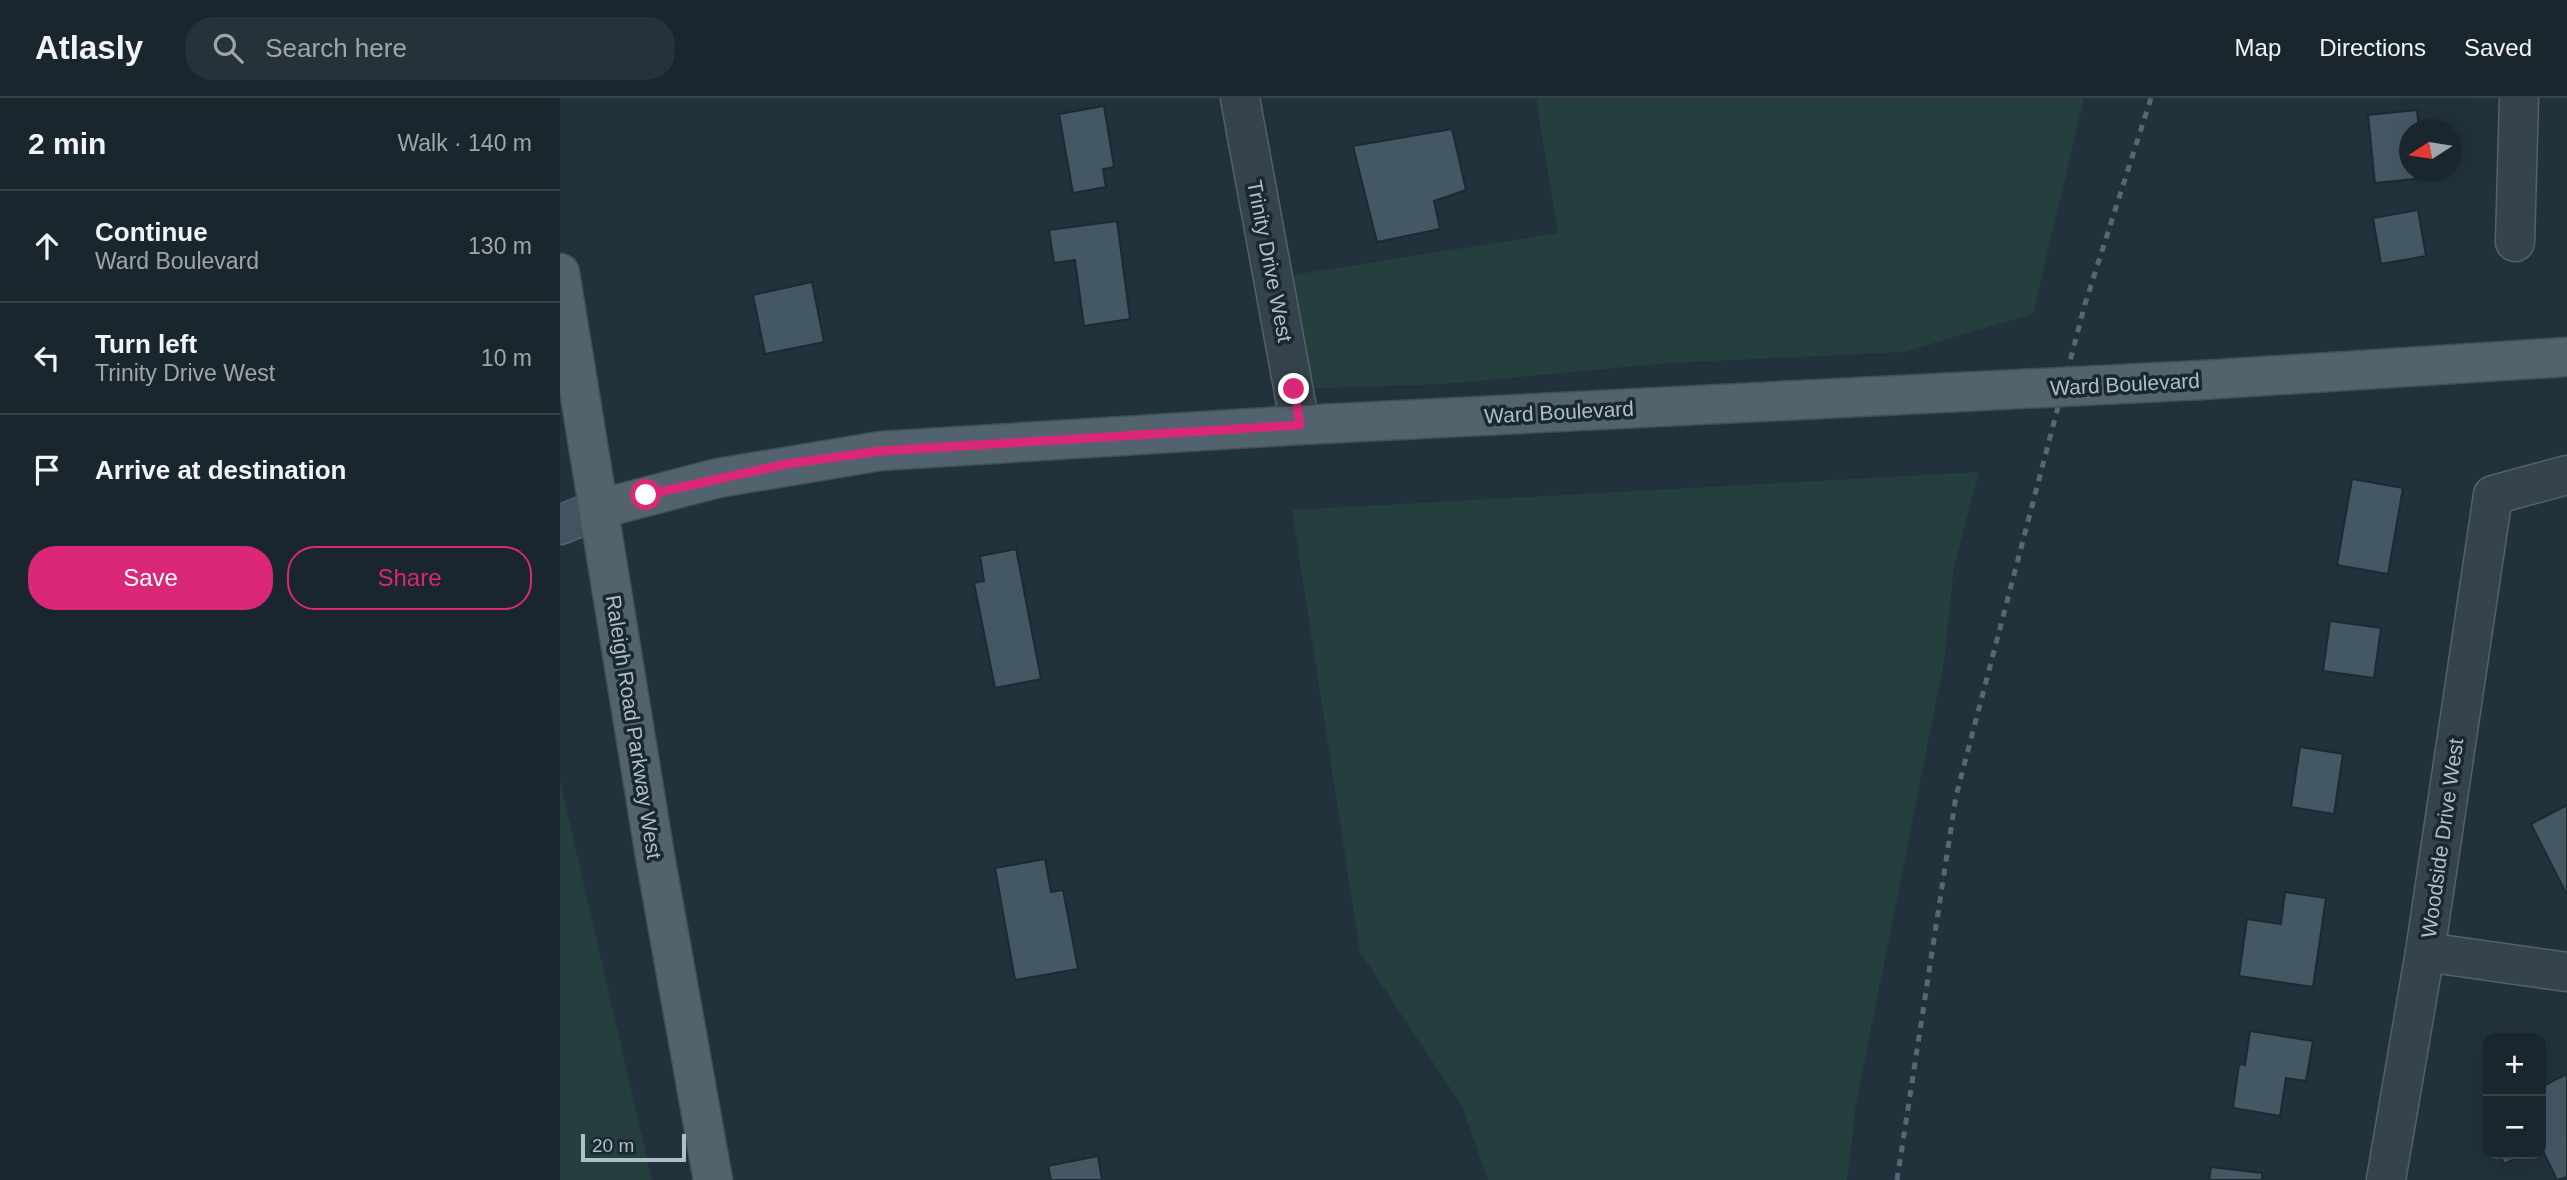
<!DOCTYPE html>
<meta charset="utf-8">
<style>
body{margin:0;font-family:Arial,sans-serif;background:#263239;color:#f1f3f6}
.controls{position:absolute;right:21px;bottom:21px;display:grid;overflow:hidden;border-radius:14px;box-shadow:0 7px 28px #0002}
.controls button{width:63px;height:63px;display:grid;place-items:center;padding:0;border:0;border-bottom:2px solid #374349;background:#19262d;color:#f1f3f6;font:35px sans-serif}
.compass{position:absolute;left:1839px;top:21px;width:63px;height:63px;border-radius:50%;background:#19262d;box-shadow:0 7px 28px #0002;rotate:258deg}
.scale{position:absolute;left:21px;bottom:18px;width:105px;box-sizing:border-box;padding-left:7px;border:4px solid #b0bec8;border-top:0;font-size:19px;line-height:24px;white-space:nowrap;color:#b0bec8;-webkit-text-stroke:5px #1a2831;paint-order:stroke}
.stop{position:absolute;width:21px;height:21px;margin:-16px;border:5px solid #db2777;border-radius:50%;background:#fff}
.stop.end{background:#db2777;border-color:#fff;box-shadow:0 2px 7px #0008}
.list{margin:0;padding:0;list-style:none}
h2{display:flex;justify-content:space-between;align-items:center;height:91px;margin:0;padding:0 28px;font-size:30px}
h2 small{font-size:23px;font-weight:400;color:#9fa5aa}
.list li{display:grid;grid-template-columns:46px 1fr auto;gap:21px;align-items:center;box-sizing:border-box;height:112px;padding:0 28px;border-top:2px solid #374349}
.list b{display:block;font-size:26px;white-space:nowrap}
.list p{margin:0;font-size:23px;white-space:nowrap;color:#9fa5aa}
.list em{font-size:23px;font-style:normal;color:#9fa5aa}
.actions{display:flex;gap:14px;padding:21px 28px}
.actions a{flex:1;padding:16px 0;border:2px solid #db2777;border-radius:28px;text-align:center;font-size:24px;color:#db2777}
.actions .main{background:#db2777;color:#fff}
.icon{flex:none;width:38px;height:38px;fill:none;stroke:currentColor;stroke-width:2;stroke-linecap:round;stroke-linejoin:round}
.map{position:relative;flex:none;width:2007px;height:1082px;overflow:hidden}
header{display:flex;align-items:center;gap:42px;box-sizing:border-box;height:98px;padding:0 35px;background:#19262d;border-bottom:2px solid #374349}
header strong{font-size:33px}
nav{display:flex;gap:38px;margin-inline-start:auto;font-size:24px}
.search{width:490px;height:63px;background:#263239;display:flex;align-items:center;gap:18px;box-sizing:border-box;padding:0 24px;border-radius:28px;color:#9fa5aa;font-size:26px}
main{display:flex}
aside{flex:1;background:#19262d}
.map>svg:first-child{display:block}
.green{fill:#243f3d}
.building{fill:#445863;stroke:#1c2a33;stroke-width:2}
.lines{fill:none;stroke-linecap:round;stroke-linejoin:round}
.street-casing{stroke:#53616a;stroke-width:41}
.secondary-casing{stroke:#53616a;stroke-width:41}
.primary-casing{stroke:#414f58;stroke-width:41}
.street{stroke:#35434d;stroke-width:38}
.secondary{stroke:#435360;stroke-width:38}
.primary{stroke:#53636d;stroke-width:38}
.rail{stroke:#566874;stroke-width:5;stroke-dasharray:7 7;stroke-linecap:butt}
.primary-bridge-casing{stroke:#414f58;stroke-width:41;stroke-linecap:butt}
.primary-bridge{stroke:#53636d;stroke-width:38}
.route{stroke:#db2777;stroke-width:9}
.labels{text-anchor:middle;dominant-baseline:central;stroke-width:7;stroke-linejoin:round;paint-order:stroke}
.street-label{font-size:21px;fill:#b0bec8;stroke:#1a2831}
</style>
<header>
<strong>Atlasly</strong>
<div class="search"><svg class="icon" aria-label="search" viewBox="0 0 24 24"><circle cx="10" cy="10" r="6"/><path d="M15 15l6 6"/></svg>Search here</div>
<nav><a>Map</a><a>Directions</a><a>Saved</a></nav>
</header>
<main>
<aside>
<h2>2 min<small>Walk · 140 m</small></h2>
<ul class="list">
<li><svg class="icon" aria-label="ahead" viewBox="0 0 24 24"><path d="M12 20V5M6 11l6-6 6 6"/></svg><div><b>Continue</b><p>Ward Boulevard</p></div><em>130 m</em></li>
<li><svg class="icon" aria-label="left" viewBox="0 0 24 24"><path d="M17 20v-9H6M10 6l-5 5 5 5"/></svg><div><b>Turn left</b><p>Trinity Drive West</p></div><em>10 m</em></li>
<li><svg class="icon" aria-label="arrive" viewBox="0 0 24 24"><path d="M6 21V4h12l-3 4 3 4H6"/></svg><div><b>Arrive at destination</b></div></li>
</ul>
<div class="actions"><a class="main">Save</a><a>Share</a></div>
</aside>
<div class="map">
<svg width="2007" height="1082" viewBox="0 0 2007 1082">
<rect width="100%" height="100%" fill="#21323c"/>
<g class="green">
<path d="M 976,0 L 1524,0 L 1473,216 L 1343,254 L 1109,265 L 885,286 L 734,291 L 713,180 L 998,135 Z"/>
<path d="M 1419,374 L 1394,469 L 1384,564 L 1296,1006 L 1287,1082 L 928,1082 L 902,1008 L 800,854 L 732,412 Z"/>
<path d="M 0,683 L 92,1082 L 0,1082 Z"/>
</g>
<g class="building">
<path d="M 544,8 L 554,69 L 543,71 L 546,89 L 513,95 L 499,16 Z"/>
<path d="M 1857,12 L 1859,32 L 1850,32 L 1850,74 L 1863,74 L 1864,80 L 1815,85 L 1808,17 Z"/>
<path d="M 892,31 L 906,92 L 874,103 L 880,131 L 817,144 L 793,48 Z"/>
<path d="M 1858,112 L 1866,158 L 1821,166 L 1813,120 Z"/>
<path d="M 557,123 L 570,221 L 524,228 L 515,162 L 494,165 L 489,132 Z"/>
<path d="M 252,184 L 264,244 L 205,256 L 193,197 Z"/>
<path d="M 1792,381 L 1843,390 L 1828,476 L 1777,467 Z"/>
<path d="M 456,451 L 481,581 L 435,590 L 414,485 L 424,483 L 420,458 Z"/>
<path d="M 1770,523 L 1821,530 L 1814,580 L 1763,573 Z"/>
<path d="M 1740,649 L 1783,656 L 1774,716 L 1731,709 Z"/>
<path d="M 2007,707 L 2007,797 L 1971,726 Z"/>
<path d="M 485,761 L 491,794 L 503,792 L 518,871 L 455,882 L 435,770 Z"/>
<path d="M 1725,794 L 1766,800 L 1753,889 L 1679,878 L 1687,821 L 1721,826 Z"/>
<path d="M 1690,933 L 1753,943 L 1746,983 L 1726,980 L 1720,1018 L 1673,1010 L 1679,966 L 1685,967 Z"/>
<path d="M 2007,976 L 2007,1079 L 1997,1082 L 1981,1049 L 1981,989 Z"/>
<path d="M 1939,1056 L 1966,1056 L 1944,1066 Z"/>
<path d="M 538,1058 L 542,1082 L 491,1082 L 488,1068 Z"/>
<path d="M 1651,1069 L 1702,1075 L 1702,1082 L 1649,1082 Z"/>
</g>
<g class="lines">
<g class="street-casing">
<g id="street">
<path d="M 680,0 L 740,327"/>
<path d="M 1955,144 L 1959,0"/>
<path d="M 1865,854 L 2007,874"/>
<path d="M 1826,1082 L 1865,854 L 1933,397 L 2007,377"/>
</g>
</g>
<g class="secondary-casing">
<path id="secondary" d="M 0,427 L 39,411"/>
</g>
<g class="primary-casing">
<g id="primary">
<path d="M 0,175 L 95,758 L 153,1082"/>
<path d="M 1642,282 L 2007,259"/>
<path d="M 39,411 L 158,380 L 320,353 L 740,327 L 1380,295"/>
</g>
</g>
<use href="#street" class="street"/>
<use href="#secondary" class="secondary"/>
<use href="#primary" class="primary"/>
<path class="rail" d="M 1337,1082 L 1396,698 L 1525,206 L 1591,0"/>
<g class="primary-bridge-casing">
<path id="primary-bridge" d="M 1380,295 L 1642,282"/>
</g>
<use href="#primary-bridge" class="primary-bridge"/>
</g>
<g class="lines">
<path class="route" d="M 86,397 L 226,366 L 320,353 L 740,327 L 734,291"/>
</g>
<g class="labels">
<g class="street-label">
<text transform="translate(710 163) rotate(79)">Trinity Drive West</text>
<text transform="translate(1565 286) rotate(-3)">Ward Boulevard</text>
<text transform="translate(999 314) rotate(-3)">Ward Boulevard</text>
<text transform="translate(74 629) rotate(81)">Raleigh Road Parkway West</text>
<text transform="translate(1882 740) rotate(-82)">Woodside Drive West</text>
</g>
</g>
</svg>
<div class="controls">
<button>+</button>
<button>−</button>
</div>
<svg class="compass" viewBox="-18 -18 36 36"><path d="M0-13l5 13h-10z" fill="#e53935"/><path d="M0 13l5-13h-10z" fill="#9fa5aa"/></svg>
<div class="scale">20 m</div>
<div class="stop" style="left:86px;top:397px"></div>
<div class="stop end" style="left:734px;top:291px"></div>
</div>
</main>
